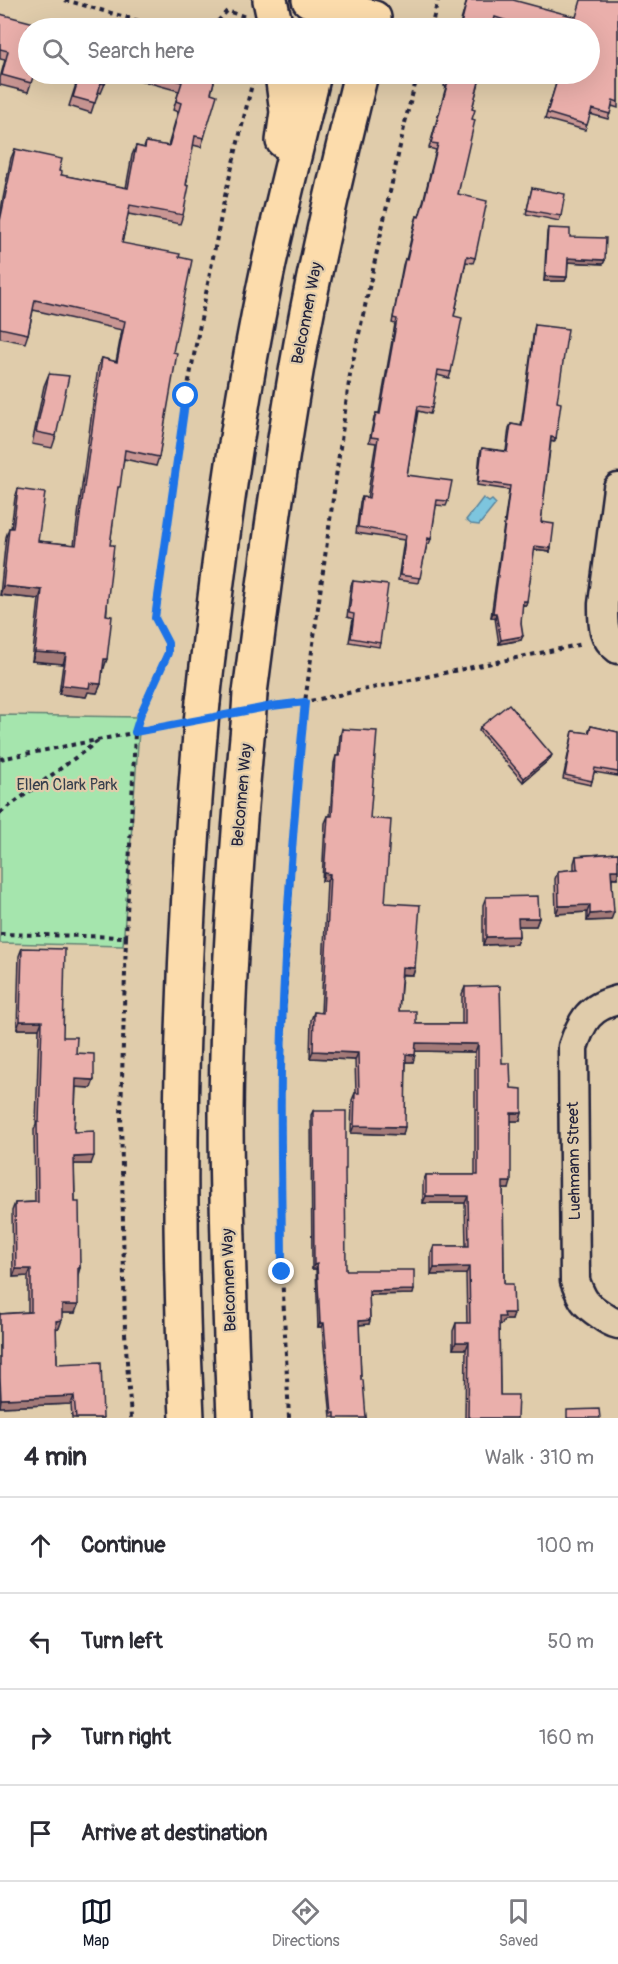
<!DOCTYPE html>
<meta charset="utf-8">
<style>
body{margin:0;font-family:Pangolin,sans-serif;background:#f2f2f3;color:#2b2b33}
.stop{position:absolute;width:18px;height:18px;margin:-14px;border:4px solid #1a73e8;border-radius:50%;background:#fff}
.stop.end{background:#1a73e8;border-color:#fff;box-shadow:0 2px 6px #0008}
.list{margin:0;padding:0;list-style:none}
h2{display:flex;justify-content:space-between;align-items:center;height:78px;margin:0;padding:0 24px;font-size:26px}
h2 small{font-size:20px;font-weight:400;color:#7c7c81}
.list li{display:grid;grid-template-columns:39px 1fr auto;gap:18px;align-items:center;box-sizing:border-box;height:96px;padding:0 24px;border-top:2px solid #e1e1e2}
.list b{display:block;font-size:22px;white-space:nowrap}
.list em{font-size:20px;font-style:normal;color:#7c7c81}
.icon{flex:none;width:33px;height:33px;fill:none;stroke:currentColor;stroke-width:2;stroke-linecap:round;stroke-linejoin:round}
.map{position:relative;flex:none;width:618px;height:1418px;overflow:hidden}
.search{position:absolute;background:#fff;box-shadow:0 6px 24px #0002;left:18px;right:18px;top:18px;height:66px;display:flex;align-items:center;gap:15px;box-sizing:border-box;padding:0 21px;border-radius:33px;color:#7c7c81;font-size:22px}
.sheet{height:462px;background:#fff}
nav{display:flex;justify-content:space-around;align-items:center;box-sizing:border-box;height:84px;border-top:2px solid #e1e1e2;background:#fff;font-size:16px;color:#7c7c81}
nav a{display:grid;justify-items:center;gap:3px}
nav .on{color:#111827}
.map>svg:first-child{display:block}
.green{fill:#a5e5ad;stroke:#648474;stroke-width:1.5}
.water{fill:#7dc5de;stroke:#59849d;stroke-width:1.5}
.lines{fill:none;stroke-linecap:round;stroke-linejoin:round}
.minor-casing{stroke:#22223b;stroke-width:33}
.major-casing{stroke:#22223b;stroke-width:38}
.path{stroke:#22223b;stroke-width:4;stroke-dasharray:4.5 4.5;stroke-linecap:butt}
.minor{stroke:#e0ccab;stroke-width:28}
.major{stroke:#fcdcac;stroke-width:33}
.major-bridge-casing{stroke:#22223b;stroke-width:38;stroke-linecap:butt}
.major-bridge{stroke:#fcdcac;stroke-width:33}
.wall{fill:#c99693;stroke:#22223b;stroke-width:1.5}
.shaded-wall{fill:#a47a78;stroke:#22223b;stroke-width:1.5}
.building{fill:#eaafab;stroke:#22223b;stroke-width:1.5}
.route{stroke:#1a73e8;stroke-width:8}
.labels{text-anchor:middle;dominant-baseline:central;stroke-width:4.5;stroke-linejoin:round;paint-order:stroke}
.street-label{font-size:16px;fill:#22223b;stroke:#e0ccab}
.park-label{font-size:16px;fill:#363f4c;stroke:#e0ccab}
</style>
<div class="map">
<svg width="618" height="1418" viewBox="0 0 618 1418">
<rect width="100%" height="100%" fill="#e0ccab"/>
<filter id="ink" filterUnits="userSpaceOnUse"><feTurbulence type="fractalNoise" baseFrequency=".0167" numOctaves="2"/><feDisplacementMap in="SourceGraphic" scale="12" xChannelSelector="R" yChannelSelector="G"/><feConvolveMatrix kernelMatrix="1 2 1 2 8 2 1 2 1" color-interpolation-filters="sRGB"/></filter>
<g filter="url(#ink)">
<path class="green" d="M 0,715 L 140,717 L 123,946 L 0,943 Z"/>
<path class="water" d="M 483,498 L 489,502 L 492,500 L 496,504 L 479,525 L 471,524 L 466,520 Z"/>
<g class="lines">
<g class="minor-casing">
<g id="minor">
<path d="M 618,488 L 603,604 C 603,624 602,637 618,649"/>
<path d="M 618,1000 C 589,1007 582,1020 573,1047 L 575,1281 C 582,1299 584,1304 601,1315 C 606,1319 611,1322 618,1324"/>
</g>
</g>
<g class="major-casing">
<g id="major">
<path d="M 270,0 L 276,28"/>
<path d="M 309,0 L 374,18"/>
<path d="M 282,74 L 287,112 L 283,141"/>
<path d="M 250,693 C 264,584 278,475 297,366 C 314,267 337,170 361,74"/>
<path d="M 203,702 C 219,555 238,408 269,263 C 283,200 299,137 314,74"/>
<path d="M 187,1418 C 175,1190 181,962 200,735"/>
<path d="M 234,1418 C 230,1316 226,1215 226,1113 C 227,984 236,855 248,726"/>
</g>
</g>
<g class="path">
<path d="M 65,0 L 164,28"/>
<path d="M 212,28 L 227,11 L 246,17"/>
<path d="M 431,28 L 438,0"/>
<path d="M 275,705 L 305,702 L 583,644"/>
<path d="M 0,759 L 174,725"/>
<path d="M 0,813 L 98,741"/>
<path d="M 0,934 L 126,937 L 135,732 L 141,713 L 168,653 L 168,643 L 155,618 L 186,396 L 225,196 L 253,80"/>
<path d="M 126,937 L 121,1114 L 125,1333 L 131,1418"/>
<path d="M 289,1418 L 282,1272 L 281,1070 L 293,833 L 305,702 L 350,375 L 407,114 L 418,74"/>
</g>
<use href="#minor" class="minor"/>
<use href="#major" class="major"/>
<g class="major-bridge-casing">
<g id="major-bridge">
<path d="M 248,726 L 250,693"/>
<path d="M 200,735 L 203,702"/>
</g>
</g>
<use href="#major-bridge" class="major-bridge"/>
</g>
<g class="wall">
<path d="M 467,0 L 575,17 L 618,0 L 618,108 L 612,106 L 608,119 L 590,114 L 585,130 L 545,119 L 559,74 L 590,28 L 512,28 L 494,22 L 492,28 L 459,28 Z"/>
<path d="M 0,14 L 28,28 L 31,83 L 28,92 L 0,85 L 0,78 L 5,60 L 0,59 Z"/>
<path d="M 64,74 L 109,74 L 101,93 L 98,92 L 91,113 L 69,106 L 78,78 Z"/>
<path d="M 117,74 L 216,74 L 211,93 L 204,138 L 201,147 L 193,145 L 186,185 L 183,215 L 180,224 L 128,214 L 122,243 L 173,352 L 159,457 L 156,466 L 124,459 L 116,496 L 110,545 L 104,668 L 102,668 L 101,684 L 97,693 L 88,692 L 86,697 L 59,694 L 63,664 L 32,661 L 39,599 L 0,595 L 6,537 L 9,528 L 11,528 L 15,498 L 18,489 L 38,541 L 74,545 L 98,367 L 102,358 L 116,362 L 122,330 L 33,310 L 28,334 L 25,343 L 0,338 L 0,214 L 11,158 L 15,149 L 59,171 L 61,175 L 126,188 L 132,155 L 136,146 L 144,148 L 146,142 L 168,146 L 178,112 L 173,110 L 179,91 Z"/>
<path d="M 447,74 L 481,74 L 472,109 L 472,119 L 458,194 L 475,258 L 473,263 L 466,262 L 454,316 L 451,372 L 449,378 L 437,375 L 432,408 L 430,414 L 418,411 L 407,475 L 448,501 L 446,506 L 436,505 L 431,539 L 429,544 L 427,544 L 418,583 L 398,580 L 404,540 L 356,533 L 360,502 L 362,497 L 367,498 L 376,443 L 369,442 L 374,418 L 376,413 L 379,413 L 395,324 L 392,323 L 403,265 L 405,259 L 406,260 L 415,222 L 417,216 L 419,217 L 422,206 L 436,150 L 429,148 L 446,87 L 444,86 Z"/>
<path d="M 532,188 L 561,216 L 559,221 L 526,214 Z"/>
<path d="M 548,228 L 570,237 L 605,260 L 603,264 L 568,262 L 567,277 L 565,281 L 544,281 L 547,232 Z"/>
<path d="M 535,325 L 557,402 L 556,438 L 554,442 L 551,441 L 541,522 L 550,552 L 534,550 L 526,605 L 522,605 L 521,623 L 521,640 L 499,644 L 495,618 L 491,617 L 509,490 L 477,485 L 480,453 L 482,448 L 506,451 L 509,428 L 511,424 L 521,426 L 534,329 Z"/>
<path d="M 49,374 L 56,436 L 52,448 L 32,444 L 44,386 Z"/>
<path d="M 353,581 L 380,643 L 379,647 L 349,642 L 353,619 L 347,617 L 351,585 Z"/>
<path d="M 591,726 L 618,732 L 618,776 L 594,772 L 591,785 L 563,779 L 573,731 L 588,733 Z"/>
<path d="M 480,727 L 550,759 L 523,782 L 479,731 Z"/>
<path d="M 342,729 L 370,818 L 385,903 L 415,968 L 413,975 L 402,975 L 399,1011 L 416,1024 L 462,1024 L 462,994 L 465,987 L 502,1063 L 511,1088 L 520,1121 L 511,1121 L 509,1189 L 503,1189 L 504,1284 L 514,1313 L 512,1320 L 504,1320 L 502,1324 L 499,1325 L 500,1395 L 517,1418 L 465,1418 L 466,1349 L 453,1349 L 453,1331 L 456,1323 L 467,1323 L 466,1274 L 431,1275 L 431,1254 L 434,1246 L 466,1246 L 465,1203 L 423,1203 L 423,1182 L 426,1175 L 475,1175 L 475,1052 L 415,1051 L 413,1062 L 406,1062 L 403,1135 L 351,1133 L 352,1100 L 355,1093 L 356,1093 L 355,1060 L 310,1058 L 311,1020 L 314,1012 L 321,1013 L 327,881 L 322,881 L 325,823 L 328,816 L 330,816 L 334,763 L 336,756 L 338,756 L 340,736 Z"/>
<path d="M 618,853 L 618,878 L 612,878 L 611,920 L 587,921 L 587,912 L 556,914 L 555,879 L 558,871 L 574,870 L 574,863 L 576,856 Z"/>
<path d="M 486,897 L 539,918 L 536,926 L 518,926 L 519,936 L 516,944 L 483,945 L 483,905 Z"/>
<path d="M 22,948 L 63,1037 L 76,1053 L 91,1088 L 76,1087 L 74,1132 L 91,1164 L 74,1164 L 75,1202 L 80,1268 L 78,1275 L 75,1313 L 62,1313 L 59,1328 L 56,1328 L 57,1364 L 103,1418 L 72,1418 L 71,1404 L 0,1407 L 0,1314 L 28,1312 L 28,1276 L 13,1277 L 12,1211 L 15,1203 L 35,1202 L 34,1130 L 36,1125 L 39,1029 L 17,1029 L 19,956 Z"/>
<path d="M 313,1111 L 346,1270 L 413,1294 L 369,1295 L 370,1320 L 369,1324 L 359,1325 L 361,1380 L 366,1418 L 331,1417 L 322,1327 L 318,1327 L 316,1269 L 312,1269 L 311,1115 Z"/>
</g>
<g class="shaded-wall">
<path d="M 568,258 L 605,260 L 603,264 L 567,262 Z"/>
<path d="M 545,276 L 567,277 L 565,281 L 544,281 Z"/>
<path d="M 551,437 L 556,438 L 554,442 L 550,441 Z"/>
<path d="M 535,546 L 551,548 L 550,552 L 533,550 Z"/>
<path d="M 3,586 L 42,590 L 39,599 L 0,595 Z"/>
<path d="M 523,601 L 527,601 L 526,605 L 521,605 Z"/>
<path d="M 493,613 L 496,613 L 495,618 L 491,617 Z"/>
<path d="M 523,636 L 521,640 L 499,644 L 501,640 Z"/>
<path d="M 35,652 L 66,654 L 63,664 L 32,661 Z"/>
<path d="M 104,659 L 107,659 L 104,668 L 100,668 Z"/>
<path d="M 90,683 L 101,684 L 97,693 L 88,692 L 86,697 L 59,694 L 62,685 Z"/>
<path d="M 552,755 L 550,759 L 523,782 L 524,778 Z"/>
<path d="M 611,870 L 618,870 L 618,878 L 608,877 Z"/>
<path d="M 324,873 L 330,874 L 327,881 L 322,881 Z"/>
<path d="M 590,905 L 587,912 L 556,914 L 559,906 Z"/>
<path d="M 614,912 L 611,920 L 587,921 L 590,914 Z"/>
<path d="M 518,918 L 539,918 L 536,926 L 515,926 Z"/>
<path d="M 519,936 L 516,944 L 483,945 L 486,937 Z"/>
<path d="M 402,967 L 415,968 L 413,975 L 399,974 Z"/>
<path d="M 20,1021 L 42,1021 L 39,1029 L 17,1029 Z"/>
<path d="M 416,1043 L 478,1044 L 475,1052 L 413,1051 Z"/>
<path d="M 313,1051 L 358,1053 L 355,1060 L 310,1058 Z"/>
<path d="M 406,1054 L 415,1055 L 413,1062 L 403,1062 Z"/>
<path d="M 76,1079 L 94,1080 L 91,1088 L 73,1087 Z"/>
<path d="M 511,1113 L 522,1113 L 520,1121 L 508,1121 Z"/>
<path d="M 354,1126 L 405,1127 L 403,1135 L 351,1133 Z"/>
<path d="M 94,1156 L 91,1164 L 71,1164 L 74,1157 Z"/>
<path d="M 503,1182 L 511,1182 L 509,1189 L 500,1189 Z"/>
<path d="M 426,1196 L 468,1196 L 465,1203 L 423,1203 Z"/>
<path d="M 317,1264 L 316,1269 L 312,1269 L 314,1265 Z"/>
<path d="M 469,1267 L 466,1274 L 431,1275 L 434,1268 Z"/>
<path d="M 16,1269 L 31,1269 L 28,1276 L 13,1277 Z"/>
<path d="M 414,1290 L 413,1294 L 368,1295 L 369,1291 Z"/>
<path d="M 62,1305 L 78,1305 L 75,1313 L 59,1313 Z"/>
<path d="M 504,1313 L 514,1313 L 512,1320 L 504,1320 L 502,1324 L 496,1325 L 499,1317 Z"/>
<path d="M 62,1320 L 59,1328 L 53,1329 L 56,1321 Z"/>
<path d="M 370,1320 L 369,1324 L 357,1325 L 359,1321 Z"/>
<path d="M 320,1323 L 324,1323 L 322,1327 L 318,1327 Z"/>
<path d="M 456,1342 L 469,1342 L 466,1349 L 453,1349 Z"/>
<path d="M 74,1396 L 71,1404 L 0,1407 L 1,1399 Z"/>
</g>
<g class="building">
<path d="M 467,0 L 513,0 L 576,17 L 581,0 L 618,0 L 618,102 L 613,100 L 610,114 L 592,109 L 587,125 L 547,113 L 559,74 L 590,74 L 590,28 L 530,28 L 495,17 L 492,28 L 460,28 Z"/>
<path d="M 0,14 L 53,28 L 28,28 L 28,74 L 34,74 L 31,83 L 2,75 L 8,51 L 0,49 Z"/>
<path d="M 60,19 L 84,26 L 84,28 L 86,28 L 57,28 Z"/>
<path d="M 80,74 L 109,74 L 105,84 L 101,83 L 95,103 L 73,97 Z"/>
<path d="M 151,74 L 216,74 L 211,93 L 217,95 L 204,138 L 195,136 L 186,185 L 189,186 L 183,215 L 130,205 L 122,243 L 180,254 L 179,257 L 192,260 L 173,352 L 177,353 L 159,457 L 125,450 L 120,487 L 118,487 L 110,545 L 114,545 L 106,615 L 112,616 L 107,659 L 104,659 L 101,684 L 90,683 L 89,688 L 62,685 L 66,654 L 35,652 L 42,590 L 3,586 L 9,528 L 13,528 L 18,489 L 45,493 L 38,541 L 76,545 L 102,358 L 117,362 L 125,321 L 35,300 L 28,334 L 0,328 L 0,221 L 15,149 L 62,159 L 59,171 L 62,172 L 61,175 L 128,188 L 136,146 L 145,148 L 146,142 L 169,146 L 181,103 L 176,101 L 182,82 Z"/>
<path d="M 448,74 L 481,74 L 472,109 L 475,110 L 472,119 L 475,120 L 458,194 L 487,201 L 475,258 L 467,256 L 454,316 L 462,318 L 451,372 L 438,370 L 432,408 L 418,406 L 407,475 L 452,481 L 448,501 L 437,500 L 431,539 L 428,538 L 420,578 L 400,575 L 406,535 L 358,527 L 362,497 L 369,498 L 378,438 L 371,437 L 376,413 L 380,414 L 397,319 L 393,318 L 405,259 L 407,260 L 417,216 L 419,217 L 424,201 L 438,144 L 431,143 L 448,82 L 446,81 Z"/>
<path d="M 532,188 L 565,194 L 561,216 L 527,210 Z"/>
<path d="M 548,228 L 570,229 L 570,237 L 606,238 L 605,260 L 568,258 L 567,277 L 545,276 Z"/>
<path d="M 535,325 L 568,329 L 557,402 L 561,403 L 556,438 L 551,437 L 541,522 L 554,524 L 551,548 L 535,546 L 527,601 L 523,601 L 521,623 L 523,636 L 501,640 L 496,613 L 493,613 L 510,486 L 478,481 L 482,448 L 507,452 L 511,424 L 522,426 Z"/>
<path d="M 49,374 L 69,376 L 56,436 L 36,432 Z"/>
<path d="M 353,581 L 388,585 L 380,643 L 351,638 L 354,614 L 349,613 Z"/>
<path d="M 509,704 L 552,755 L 524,778 L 480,727 Z"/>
<path d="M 591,726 L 618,732 L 618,772 L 595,768 L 592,781 L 565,775 L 573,731 L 589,733 Z"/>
<path d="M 342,729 L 377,731 L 370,818 L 391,820 L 385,903 L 420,905 L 415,968 L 402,967 L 399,1011 L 416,1011 L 416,1024 L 465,1024 L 465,987 L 500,986 L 502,1063 L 510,1063 L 511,1088 L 522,1089 L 522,1113 L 511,1113 L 511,1182 L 503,1182 L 504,1284 L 513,1284 L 514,1313 L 504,1313 L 505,1317 L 499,1317 L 500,1395 L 518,1395 L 517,1418 L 470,1418 L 470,1417 L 468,1417 L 469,1342 L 456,1342 L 456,1323 L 470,1323 L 469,1267 L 434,1268 L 434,1246 L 469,1246 L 468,1196 L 426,1196 L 426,1175 L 478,1175 L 478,1044 L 416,1043 L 415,1055 L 406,1054 L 405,1127 L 354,1126 L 355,1093 L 359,1093 L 358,1053 L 313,1051 L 314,1012 L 323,1013 L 330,874 L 324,873 L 328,816 L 332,816 L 336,756 L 340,756 Z"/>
<path d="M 618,853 L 618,870 L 611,870 L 614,912 L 590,914 L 590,905 L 559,906 L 558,871 L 578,869 L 577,868 L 576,856 Z"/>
<path d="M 538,896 L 539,918 L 518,918 L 519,936 L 486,937 L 486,897 Z"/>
<path d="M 22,948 L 65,949 L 63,1037 L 77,1037 L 76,1053 L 94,1054 L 94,1080 L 76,1079 L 74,1132 L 94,1131 L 94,1156 L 74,1157 L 75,1202 L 79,1202 L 80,1268 L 78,1268 L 78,1305 L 62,1305 L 62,1320 L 56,1321 L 57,1364 L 101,1362 L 103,1418 L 76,1418 L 74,1396 L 1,1399 L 0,1378 L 0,1314 L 31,1312 L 31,1269 L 16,1269 L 15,1203 L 38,1202 L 37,1122 L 39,1122 L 42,1021 L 20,1021 Z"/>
<path d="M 313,1111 L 346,1111 L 346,1169 L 345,1169 L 346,1270 L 414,1270 L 414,1290 L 369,1291 L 370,1320 L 359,1321 L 361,1380 L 363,1380 L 366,1418 L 335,1418 L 335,1413 L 332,1413 L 324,1323 L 320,1323 L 317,1264 L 314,1265 Z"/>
<path d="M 599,1409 L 600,1418 L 567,1418 L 567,1410 Z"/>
</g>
</g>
<g class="lines" filter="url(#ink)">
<path class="route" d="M 186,396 L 155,618 L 168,643 L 168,653 L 141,713 L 135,732 L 272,706 L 305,702 C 293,824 283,948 281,1071 C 280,1138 282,1205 282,1272"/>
</g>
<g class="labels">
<g class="street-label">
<text transform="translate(307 313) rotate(-79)">Belconnen Way</text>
<text transform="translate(242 795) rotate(-85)">Belconnen Way</text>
<text transform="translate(574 1161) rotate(-91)">Luehmann Street</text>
<text transform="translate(229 1280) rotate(-92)">Belconnen Way</text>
</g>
<g class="park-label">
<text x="67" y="785">Ellen Clark Park</text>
</g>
</g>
</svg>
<div class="stop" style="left:186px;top:396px"></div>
<div class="stop end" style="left:282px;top:1272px"></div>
<div class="search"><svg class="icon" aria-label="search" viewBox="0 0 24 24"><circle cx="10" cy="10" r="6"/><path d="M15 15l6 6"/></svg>Search here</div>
</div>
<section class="sheet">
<h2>4 min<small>Walk · 310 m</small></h2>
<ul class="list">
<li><svg class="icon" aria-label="ahead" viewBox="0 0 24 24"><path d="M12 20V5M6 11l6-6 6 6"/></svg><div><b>Continue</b></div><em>100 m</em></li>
<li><svg class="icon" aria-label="left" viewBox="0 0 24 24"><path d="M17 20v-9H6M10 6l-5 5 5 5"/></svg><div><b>Turn left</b></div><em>50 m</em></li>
<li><svg class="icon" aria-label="right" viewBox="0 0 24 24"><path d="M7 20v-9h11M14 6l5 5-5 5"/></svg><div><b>Turn right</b></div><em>160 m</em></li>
<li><svg class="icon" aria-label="arrive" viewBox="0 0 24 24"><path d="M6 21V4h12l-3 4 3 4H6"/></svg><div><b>Arrive at destination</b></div></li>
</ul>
</section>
<nav>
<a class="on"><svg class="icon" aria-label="map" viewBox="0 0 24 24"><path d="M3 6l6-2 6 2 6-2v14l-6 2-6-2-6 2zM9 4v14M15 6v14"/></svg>Map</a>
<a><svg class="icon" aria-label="directions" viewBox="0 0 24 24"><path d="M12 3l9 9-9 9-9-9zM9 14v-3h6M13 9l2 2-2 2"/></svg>Directions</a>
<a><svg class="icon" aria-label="saved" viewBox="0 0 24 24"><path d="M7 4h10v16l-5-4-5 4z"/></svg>Saved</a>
</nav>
